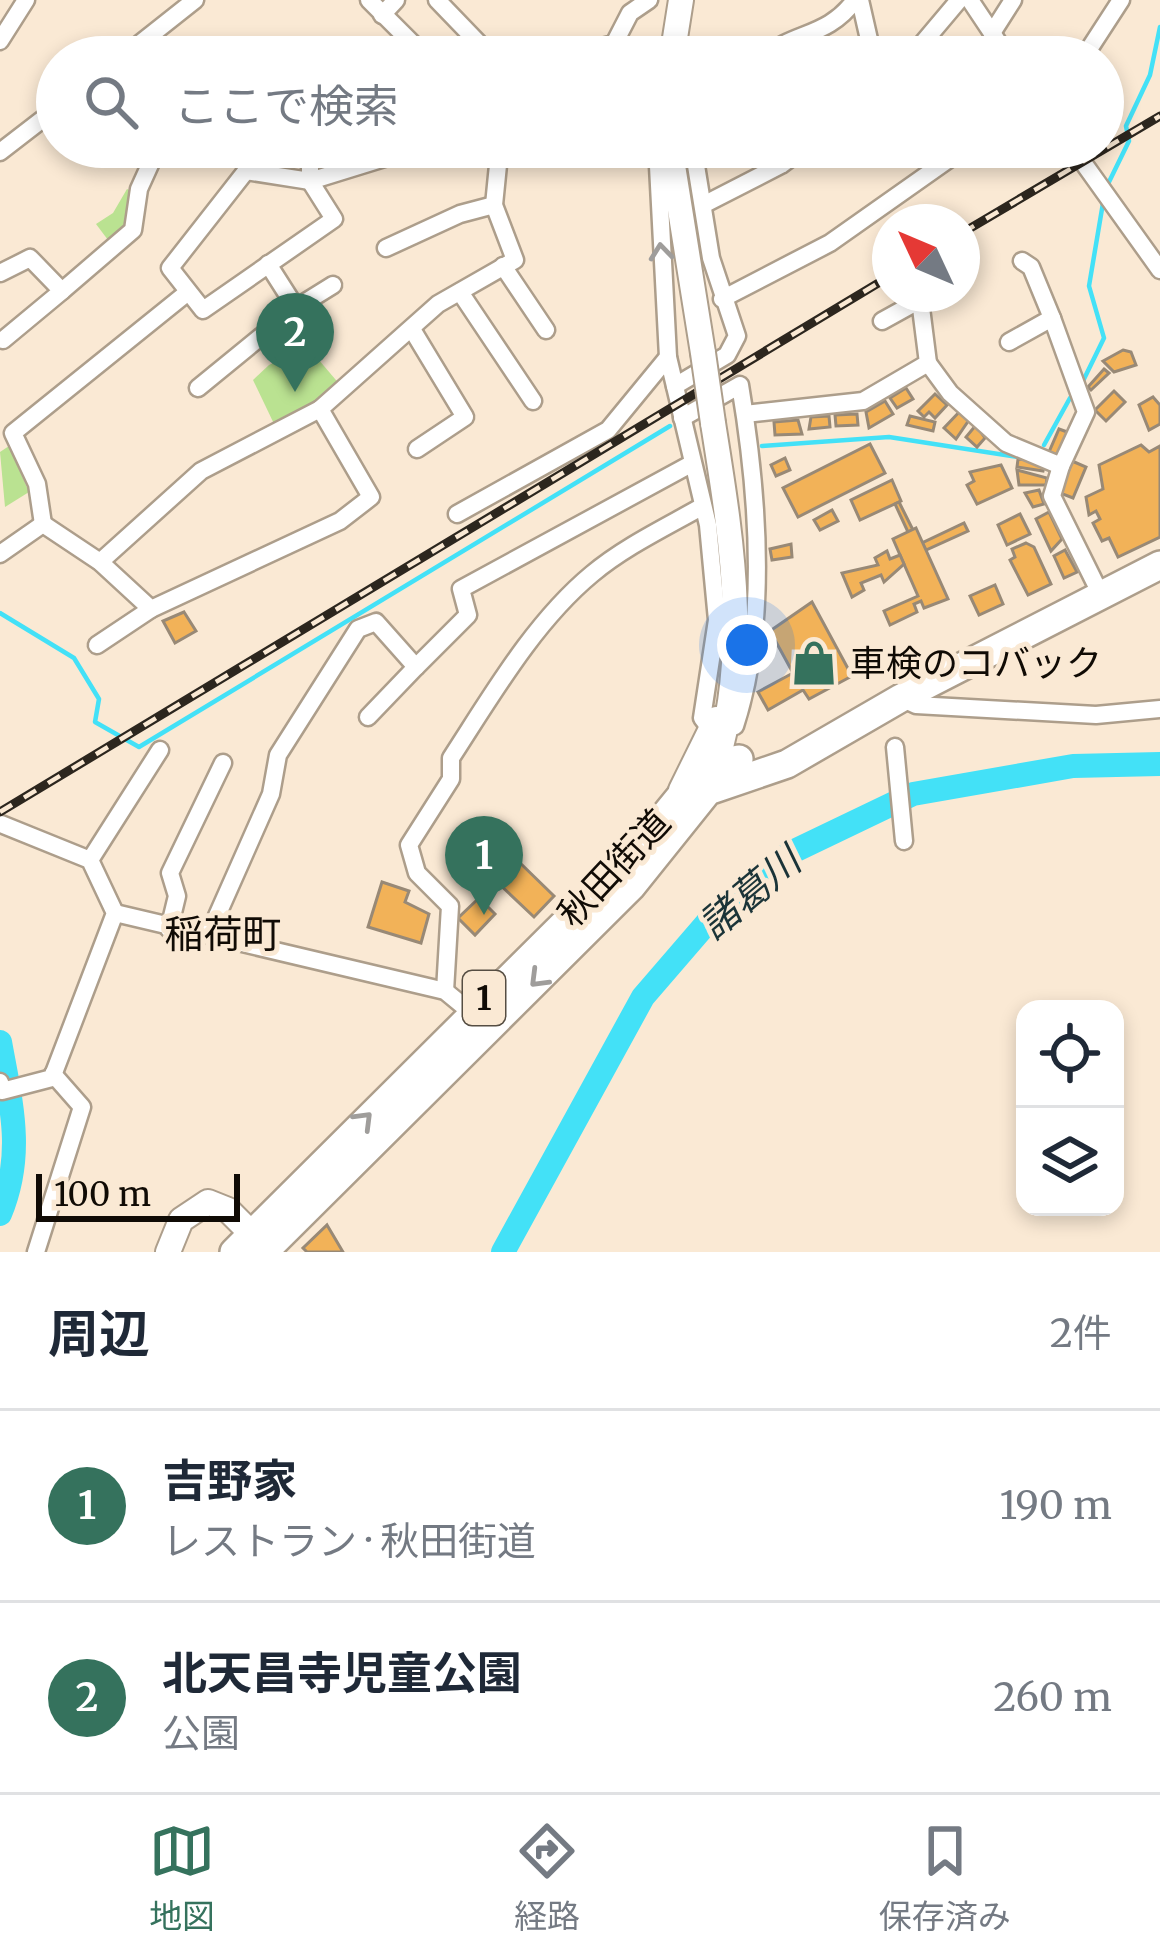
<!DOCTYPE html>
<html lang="ja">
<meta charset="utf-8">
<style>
body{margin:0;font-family:Merriweather,"Noto Sans JP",serif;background:#f2f2f3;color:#1f2937}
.controls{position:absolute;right:36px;bottom:36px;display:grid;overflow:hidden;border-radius:24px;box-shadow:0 6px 18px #0003}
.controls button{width:108px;height:108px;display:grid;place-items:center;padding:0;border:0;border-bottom:3px solid #e0e1e3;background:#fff;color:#1f2937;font:60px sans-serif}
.compass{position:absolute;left:872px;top:204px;width:108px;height:108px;border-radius:50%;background:#fff;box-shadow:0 6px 18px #0003;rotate:314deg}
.scale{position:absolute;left:36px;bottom:30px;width:204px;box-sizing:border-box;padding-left:12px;border:6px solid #100b05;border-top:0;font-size:33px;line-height:42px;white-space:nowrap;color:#100b05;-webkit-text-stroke:9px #fae9d4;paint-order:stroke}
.you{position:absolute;left:747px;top:645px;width:42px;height:42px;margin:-30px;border:9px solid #fff;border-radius:50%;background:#1a73e8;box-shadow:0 0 0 18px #1a73e833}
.badge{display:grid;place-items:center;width:78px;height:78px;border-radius:50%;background:#35725d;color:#fff;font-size:39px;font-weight:700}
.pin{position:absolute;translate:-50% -99px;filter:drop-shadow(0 3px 6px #0008)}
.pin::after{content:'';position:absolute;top:63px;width:42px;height:36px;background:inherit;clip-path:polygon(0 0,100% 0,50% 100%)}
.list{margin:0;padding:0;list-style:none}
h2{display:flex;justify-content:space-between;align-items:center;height:156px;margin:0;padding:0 48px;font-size:51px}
h2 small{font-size:39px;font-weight:400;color:#747a83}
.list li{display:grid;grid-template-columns:78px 1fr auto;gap:36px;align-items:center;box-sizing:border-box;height:192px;padding:0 48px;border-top:3px solid #e0e1e3}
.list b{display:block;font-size:45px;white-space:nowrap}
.list p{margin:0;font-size:39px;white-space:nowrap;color:#747a83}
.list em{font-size:39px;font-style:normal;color:#747a83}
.icon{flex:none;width:66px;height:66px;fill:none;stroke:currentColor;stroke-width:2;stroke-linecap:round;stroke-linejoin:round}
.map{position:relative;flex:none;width:1160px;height:1252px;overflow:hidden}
.search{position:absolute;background:#fff;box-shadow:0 6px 18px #0003;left:36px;right:36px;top:36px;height:132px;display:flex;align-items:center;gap:30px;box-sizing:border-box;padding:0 42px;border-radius:66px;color:#747a83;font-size:45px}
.sheet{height:540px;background:#fff}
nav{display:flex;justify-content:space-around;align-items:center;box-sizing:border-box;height:168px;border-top:3px solid #e0e1e3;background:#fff;font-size:33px;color:#747a83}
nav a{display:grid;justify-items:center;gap:6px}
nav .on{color:#35725d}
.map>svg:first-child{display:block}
.green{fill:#bae291}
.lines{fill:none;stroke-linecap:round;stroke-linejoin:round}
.stream{stroke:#43e1f7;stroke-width:4.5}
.river{stroke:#43e1f7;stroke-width:24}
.building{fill:#f2b258;stroke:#988976;stroke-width:3}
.street-casing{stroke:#ad9e8b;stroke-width:21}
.secondary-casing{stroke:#ad9e8b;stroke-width:28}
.primary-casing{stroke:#ad9e8b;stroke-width:32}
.street{stroke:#fff;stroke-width:16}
.secondary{stroke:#fff;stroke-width:24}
.primary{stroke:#fff;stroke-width:27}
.rail-casing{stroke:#2c261e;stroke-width:9}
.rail{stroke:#fae9d4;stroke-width:4.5;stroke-dasharray:14;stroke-linecap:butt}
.secondary-bridge-casing{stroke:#ad9e8b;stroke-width:28;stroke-linecap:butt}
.secondary-bridge{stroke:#fff;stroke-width:24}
.oneway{stroke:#9f9d9b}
.labels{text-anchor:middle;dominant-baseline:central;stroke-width:10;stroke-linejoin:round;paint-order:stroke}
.shield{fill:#fae9d4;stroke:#564e43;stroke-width:3}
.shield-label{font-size:33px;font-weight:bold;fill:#100b05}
.poi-label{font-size:36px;fill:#100b05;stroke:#fae9d4;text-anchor:start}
.street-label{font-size:36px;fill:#100b05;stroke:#fae9d4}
.water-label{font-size:39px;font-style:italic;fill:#1b3438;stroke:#fae9d4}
.neighbourhood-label{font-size:39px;fill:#100b05;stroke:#fae9d4}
</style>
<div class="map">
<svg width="1160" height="1252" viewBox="0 0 1160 1252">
<rect width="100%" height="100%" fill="#fae9d4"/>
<g class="green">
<path d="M 127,189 L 131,191 L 125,232 L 111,244 L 96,224 L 113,213 Z"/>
<path d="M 307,346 L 341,386 L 276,428 L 253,380 L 269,365 Z"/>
<path d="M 9,446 L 29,492 L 5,507 L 0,452 Z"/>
</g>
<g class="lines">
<g class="stream">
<path d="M 1107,186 L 1129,141 L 1126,126 L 1150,75 L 1160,27"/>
<path d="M 1083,381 L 1104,338 L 1089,286 L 1104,197"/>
<path d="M 1044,445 L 1070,398"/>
<path d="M 762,446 L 889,437 L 1018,457"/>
<path d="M 0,613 L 74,658 L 99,699 L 95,722 L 139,747 L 670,426"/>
</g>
<g class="river">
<path d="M 0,1042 C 11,1103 25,1154 0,1214"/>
<path d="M 503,1252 L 643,997 L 718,910 L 790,853 L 913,794 L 1073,766 L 1160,764"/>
</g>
</g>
<g class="building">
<path d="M 1123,350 L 1131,352 L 1136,365 L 1114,372 L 1103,361 Z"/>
<path d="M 1104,369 L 1109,373 L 1091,390 L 1088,387 Z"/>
<path d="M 906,388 L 913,399 L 897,408 L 890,398 Z"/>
<path d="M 1114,391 L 1125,402 L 1106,421 L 1095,410 Z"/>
<path d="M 935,394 L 947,405 L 935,418 L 929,412 L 924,417 L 918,411 Z"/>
<path d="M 1153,397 L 1160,405 L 1160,424 L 1149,430 L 1139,405 Z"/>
<path d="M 885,401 L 893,414 L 869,428 L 866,412 Z"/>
<path d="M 962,409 L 971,417 L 956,439 L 944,428 Z"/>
<path d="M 857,414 L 858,425 L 836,426 L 835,415 Z"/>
<path d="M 829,416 L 830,427 L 809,429 L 811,417 Z"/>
<path d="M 910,416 L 935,422 L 933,431 L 907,425 Z"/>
<path d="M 798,420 L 802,434 L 775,435 L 774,422 Z"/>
<path d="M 976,425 L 985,438 L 977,447 L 966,437 Z"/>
<path d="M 1059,429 L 1070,433 L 1061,457 L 1049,452 Z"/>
<path d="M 870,444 L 885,473 L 798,517 L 783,488 Z"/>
<path d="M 1141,445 L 1149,452 L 1160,446 L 1160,537 L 1118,557 L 1109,538 L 1102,541 L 1093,523 L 1100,519 L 1096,511 L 1089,515 L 1086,497 L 1103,489 L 1099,465 Z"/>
<path d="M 785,458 L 790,470 L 776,476 L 771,465 Z"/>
<path d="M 1018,459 L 1045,461 L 1043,471 L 1017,467 Z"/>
<path d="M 1072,461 L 1086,467 L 1073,498 L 1060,493 Z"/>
<path d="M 1001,465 L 1012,488 L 977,504 L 967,485 L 974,481 L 970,472 Z"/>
<path d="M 1017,470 L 1047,478 L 1046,485 L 1019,485 Z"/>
<path d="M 892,480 L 901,501 L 860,520 L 851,500 Z"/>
<path d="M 1039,490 L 1044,504 L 1033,507 L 1025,493 Z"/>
<path d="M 899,502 L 913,530 L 908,532 L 895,504 Z"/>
<path d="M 832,510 L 838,521 L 820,530 L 814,520 Z"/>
<path d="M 1049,512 L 1062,539 L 1051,551 L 1036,519 Z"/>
<path d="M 1020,514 L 1030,534 L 1007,545 L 998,525 Z"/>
<path d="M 964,523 L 968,531 L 926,550 L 922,543 Z"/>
<path d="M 916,528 L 948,599 L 924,608 L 921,601 L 914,604 L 917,612 L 890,625 L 884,611 L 918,596 L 893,539 Z"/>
<path d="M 1026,543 L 1034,547 L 1051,584 L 1028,595 L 1010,560 L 1015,557 L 1012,549 Z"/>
<path d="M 791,544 L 792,557 L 772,560 L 770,549 Z"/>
<path d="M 1065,550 L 1077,572 L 1064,578 L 1054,556 Z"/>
<path d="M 887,551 L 890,559 L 900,555 L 904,564 L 884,582 L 881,575 L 861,583 L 864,590 L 852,597 L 842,573 L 878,565 L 875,558 Z"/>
<path d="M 995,585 L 1003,604 L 979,615 L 970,596 Z"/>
<path d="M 812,602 L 852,676 L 809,699 L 803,690 L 768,710 L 758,692 L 793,673 L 770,631 Z"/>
<path d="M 184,612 L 196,631 L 175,643 L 163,621 Z"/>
<path d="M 516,859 L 554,896 L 534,917 L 495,880 Z"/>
<path d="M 382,882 L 409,891 L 405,902 L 429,914 L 421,943 L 368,927 Z"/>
<path d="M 479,898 L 495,914 L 475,935 L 458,918 Z"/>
<path d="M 327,1225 L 343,1252 L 307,1252 L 303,1248 Z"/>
</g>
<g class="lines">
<g class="street-casing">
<g id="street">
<path d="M 369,0 L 414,45 L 413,57"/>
<path d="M 437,0 L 492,57"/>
<path d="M 860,0 L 873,57"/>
<path d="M 970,0 L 1008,57"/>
<path d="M 382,15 L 396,0"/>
<path d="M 992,33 L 1013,0"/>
<path d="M 0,41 L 26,0"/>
<path d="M 123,57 L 195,0"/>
<path d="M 560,57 L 614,44 L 630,13 L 649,0"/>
<path d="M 765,57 C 794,31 827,38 855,0"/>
<path d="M 911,57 L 959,0"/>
<path d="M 1084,57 L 1121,0"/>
<path d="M 254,147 L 246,171 L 170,268 L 203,310 L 334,219 L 310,181 L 310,147"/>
<path d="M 657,147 L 668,357 L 708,525 L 717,620 L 702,718 L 714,734"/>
<path d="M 1072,147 L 1160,270"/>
<path d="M 0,152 L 57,108"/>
<path d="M 246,171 L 310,181 L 420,147"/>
<path d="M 703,205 L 781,165 L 805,147"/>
<path d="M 386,248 L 460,214 L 494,205"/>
<path d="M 1022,261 L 1031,267 L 1052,318"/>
<path d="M 503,266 L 546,330"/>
<path d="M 0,273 L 30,258 L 62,291 L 3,340"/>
<path d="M 62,291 L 133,230 L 139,189 L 158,147"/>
<path d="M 460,292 L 533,401"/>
<path d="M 722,299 L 830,243 L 952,157"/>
<path d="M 296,308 L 333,285"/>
<path d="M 413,331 L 465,417 L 417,449"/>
<path d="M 928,363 L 950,393 L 1006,443 L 1061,466 L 1086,412 L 1052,318 L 1009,342"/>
<path d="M 675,386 L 727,355 L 737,336 L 711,258 L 693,147"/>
<path d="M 198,388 L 296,308 L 268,264"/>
<path d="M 745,414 L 863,401 L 928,363 L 920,300 L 882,321"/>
<path d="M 682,418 L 740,385 C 758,492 769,622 735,726"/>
<path d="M 1061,466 L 1052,496 L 1100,593"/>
<path d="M 457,514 L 608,430 L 668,357"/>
<path d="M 43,524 L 37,484 L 13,433 L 188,292"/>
<path d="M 0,554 L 43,524 L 100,562 L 151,609 L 340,521 L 371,497 L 320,409 L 438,304 L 515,260 L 494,205 L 498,165 L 491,147"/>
<path d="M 100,562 L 201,471 L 320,409"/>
<path d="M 97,645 L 151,609"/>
<path d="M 901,698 L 916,705 L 1096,715 L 1160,709"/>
<path d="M 368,717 L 416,667"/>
<path d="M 895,747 L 904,841"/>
<path d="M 90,860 L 160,750"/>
<path d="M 115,913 L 445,991 L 479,1019"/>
<path d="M 169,929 L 177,896 L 170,873 L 223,763"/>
<path d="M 209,934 L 271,794 L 278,755 L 358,629 L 376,622 L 416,667 L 468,615 L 461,589 L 691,464"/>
<path d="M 445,991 L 450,906 L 417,873 L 409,845 L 451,779 L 451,758 C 492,695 534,622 592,574 C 624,547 666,527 703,506"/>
<path d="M 0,1082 L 2,1091 L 52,1078 L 115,913 L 90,860 L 1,824"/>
<path d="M 36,1252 L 82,1107 L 53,1074"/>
</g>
</g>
<g class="secondary-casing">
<g id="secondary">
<path d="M 672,57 L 681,0"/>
<path d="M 670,147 L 703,353"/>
<path d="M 710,782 C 753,665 732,542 713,423"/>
<path d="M 681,790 L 716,719"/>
<path d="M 168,1252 L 181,1220 L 208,1202 L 228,1210 L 265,1247"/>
</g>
</g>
<g class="primary-casing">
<g id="primary">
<path d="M 234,1252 L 629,859 L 696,777 L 715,764 L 739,759"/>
<path d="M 264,1252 L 631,887 L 708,791 L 787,764 L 901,698 L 1160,565"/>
</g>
</g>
<use href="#street" class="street"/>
<use href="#secondary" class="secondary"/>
<use href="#primary" class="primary"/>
<g class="rail-casing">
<g id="rail">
<path d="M 962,233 L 1160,116"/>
<path d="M 0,812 L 890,276"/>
</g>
</g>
<use href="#rail" class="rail"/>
<g class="secondary-bridge-casing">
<path id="secondary-bridge" d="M 703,353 L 713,423"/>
</g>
<use href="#secondary-bridge" class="secondary-bridge"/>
</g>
<defs><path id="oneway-chevron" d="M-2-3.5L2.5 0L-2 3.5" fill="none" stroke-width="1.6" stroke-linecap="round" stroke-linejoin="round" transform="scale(3)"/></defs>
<g class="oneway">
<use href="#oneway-chevron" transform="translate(661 252) rotate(-96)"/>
<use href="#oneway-chevron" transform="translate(538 979) rotate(135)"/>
<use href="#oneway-chevron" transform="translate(364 1120) rotate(-45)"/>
</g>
<defs>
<g id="shop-bare" transform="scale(3.6)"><path d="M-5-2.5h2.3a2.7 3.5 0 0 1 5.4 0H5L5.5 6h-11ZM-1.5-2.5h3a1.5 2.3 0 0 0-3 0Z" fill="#35725d" stroke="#fae9d4" stroke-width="2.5" paint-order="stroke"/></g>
</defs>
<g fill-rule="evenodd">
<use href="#shop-bare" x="814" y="663"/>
</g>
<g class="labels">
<rect class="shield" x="463" y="971" width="42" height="54" rx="9"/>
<g class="shield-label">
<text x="484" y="998">1</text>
</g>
<g class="poi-label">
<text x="850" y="663">車検のコバック</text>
</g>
<g class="street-label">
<text transform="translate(614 868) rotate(-47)">秋田街道</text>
</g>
<g class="water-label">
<text transform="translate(750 893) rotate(-40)">諸葛川</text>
</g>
<g class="neighbourhood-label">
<text x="223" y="934">稲荷町</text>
</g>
</g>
</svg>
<div class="controls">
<button><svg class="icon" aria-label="locate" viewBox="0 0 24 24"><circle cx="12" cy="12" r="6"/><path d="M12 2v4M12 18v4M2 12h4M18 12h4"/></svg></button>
<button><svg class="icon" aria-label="layers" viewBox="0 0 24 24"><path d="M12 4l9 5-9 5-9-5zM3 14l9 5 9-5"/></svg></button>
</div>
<svg class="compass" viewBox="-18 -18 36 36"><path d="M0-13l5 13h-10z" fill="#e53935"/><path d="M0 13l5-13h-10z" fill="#747a83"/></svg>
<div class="scale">100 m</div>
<div class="you"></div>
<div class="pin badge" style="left:484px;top:915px">1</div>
<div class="pin badge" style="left:295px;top:392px">2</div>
<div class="search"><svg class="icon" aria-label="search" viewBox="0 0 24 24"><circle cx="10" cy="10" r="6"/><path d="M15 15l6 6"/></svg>ここで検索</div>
</div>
<section class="sheet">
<h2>周辺<small>2件</small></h2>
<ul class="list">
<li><span class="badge">1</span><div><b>吉野家</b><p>レストラン · 秋田街道</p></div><em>190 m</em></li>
<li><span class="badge">2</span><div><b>北天昌寺児童公園</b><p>公園</p></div><em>260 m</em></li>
</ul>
</section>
<nav>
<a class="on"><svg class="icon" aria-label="map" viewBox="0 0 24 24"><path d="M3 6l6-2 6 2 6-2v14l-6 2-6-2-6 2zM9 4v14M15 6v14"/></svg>地図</a>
<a><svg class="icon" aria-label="directions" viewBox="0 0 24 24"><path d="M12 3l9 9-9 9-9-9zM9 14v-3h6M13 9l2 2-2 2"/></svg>経路</a>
<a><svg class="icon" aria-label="saved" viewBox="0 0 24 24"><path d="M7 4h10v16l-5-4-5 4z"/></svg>保存済み</a>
</nav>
